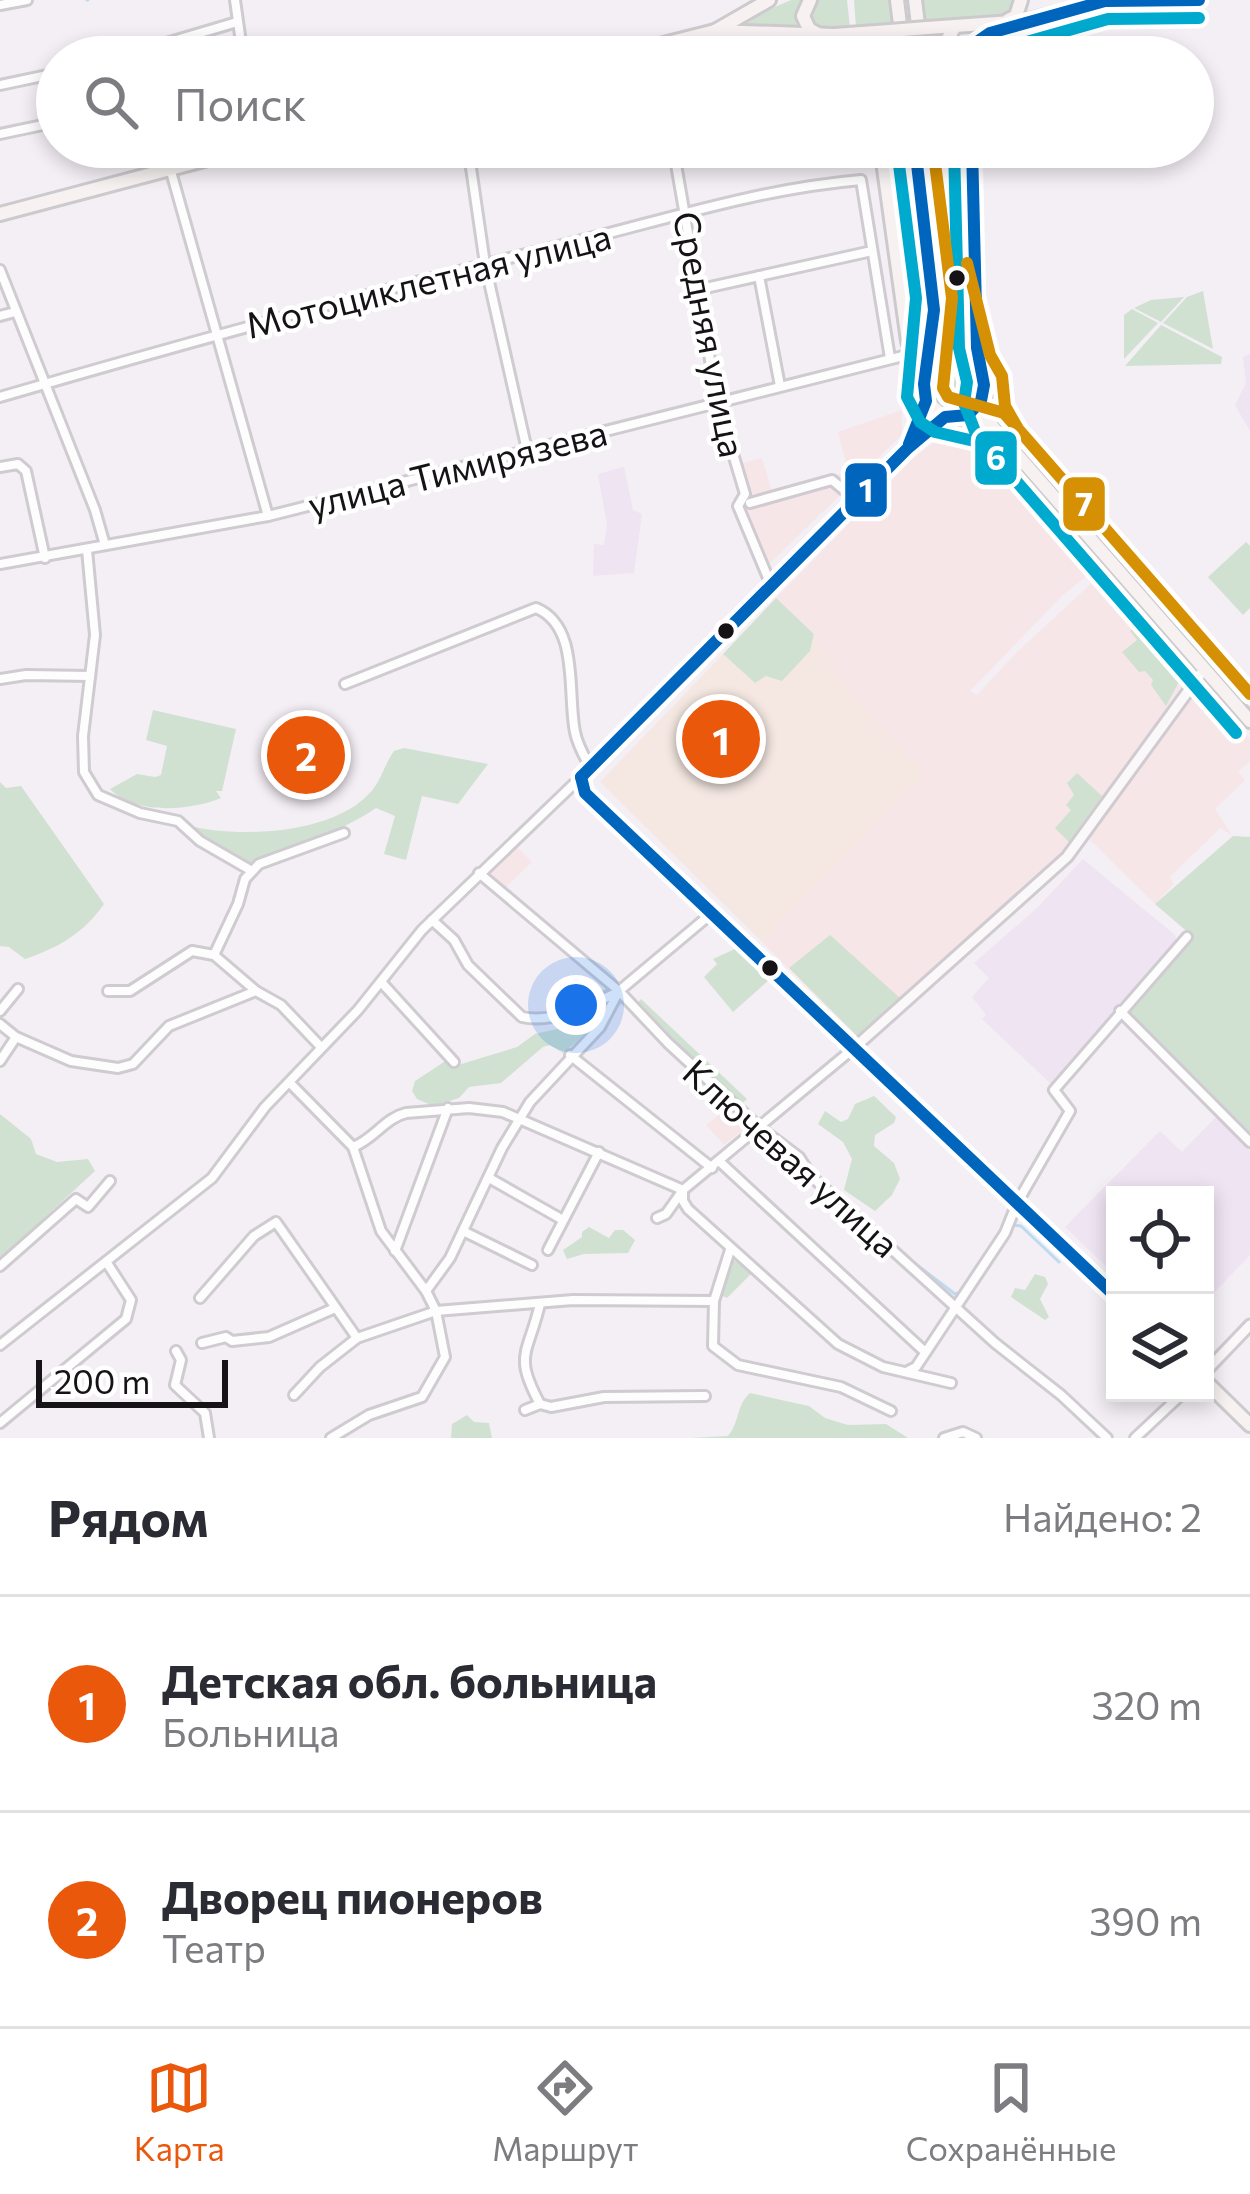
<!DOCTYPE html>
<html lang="ru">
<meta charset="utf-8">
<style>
body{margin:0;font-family:Commissioner,sans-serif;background:#f7f7f7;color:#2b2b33}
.controls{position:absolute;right:36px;bottom:36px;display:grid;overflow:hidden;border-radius:0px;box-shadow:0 6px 18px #0003}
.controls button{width:108px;height:108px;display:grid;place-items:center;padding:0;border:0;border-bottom:3px solid #e1e1e2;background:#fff;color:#2b2b33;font:60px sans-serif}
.scale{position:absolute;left:36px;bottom:30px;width:192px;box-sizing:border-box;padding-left:12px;border:6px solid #161317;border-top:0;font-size:33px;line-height:42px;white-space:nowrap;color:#161317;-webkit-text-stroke:9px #fff;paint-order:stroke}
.you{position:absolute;left:576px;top:1005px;width:42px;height:42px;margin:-30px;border:9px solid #fff;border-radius:50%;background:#1a73e8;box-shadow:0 0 0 18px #1a73e833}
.badge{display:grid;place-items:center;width:78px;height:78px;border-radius:50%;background:#ea580c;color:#fff;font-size:39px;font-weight:700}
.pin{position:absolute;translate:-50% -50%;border:6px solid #fff;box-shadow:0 3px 12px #0006}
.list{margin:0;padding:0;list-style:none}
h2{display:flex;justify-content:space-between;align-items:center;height:156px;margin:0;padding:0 48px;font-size:51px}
h2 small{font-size:39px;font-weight:400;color:#7c7c81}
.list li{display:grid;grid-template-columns:78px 1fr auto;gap:36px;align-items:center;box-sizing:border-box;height:216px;padding:0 48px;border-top:3px solid #e1e1e2}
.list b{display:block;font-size:45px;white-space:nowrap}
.list p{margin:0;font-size:39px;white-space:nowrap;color:#7c7c81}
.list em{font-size:39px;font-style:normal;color:#7c7c81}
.icon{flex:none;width:66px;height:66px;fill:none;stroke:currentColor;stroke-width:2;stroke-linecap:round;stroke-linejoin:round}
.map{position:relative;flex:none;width:1250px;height:1438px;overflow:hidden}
.search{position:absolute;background:#fff;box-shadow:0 6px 18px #0003;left:36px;right:36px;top:36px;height:132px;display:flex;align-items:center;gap:30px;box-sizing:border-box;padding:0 42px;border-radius:66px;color:#7c7c81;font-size:45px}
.sheet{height:588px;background:#fff}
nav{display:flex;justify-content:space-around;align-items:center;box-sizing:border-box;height:168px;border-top:3px solid #e1e1e2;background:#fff;font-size:33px;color:#7c7c81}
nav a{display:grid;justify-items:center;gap:6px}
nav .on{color:#ea580c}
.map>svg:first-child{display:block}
.commercial{fill:#f7e6e8}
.built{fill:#efe4f2}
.medical{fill:#f5e8e2}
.green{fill:#d0e1d1}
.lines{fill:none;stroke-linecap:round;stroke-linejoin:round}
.stream{stroke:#bcdbf0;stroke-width:3}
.street-casing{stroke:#cfcbd0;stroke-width:14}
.secondary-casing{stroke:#cfcbd0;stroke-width:15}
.primary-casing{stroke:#cccacd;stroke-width:18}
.street{stroke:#fdfdfe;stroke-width:8}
.secondary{stroke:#faf8f8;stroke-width:9}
.primary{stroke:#f7f2f1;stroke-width:12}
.primary-bridge-casing{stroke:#cccacd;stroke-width:18;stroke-linecap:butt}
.primary-bridge{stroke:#f7f2f1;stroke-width:12}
.bus-1-casing{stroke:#fff;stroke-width:21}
.bus-2-casing{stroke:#fff;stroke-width:21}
.bus-3-casing{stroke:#fff;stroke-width:21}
.bus-1{stroke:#0065bd;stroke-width:12}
.bus-2{stroke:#00a9ce;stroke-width:12}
.bus-3{stroke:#d59003;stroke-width:12}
.bus-dot{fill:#161317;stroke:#fff;stroke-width:4.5}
.labels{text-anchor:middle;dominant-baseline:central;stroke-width:9;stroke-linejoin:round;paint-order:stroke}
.street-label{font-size:36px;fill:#161317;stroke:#fff}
.line-badge{stroke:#fff;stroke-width:4.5}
.badge-label{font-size:33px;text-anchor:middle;font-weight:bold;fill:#fff}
</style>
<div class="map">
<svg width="1250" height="1438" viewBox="0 0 1250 1438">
<rect width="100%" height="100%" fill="#f4eff5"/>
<g class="commercial">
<path d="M 902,410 L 902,435 L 760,573 L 735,504 L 740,491 L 734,465 L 762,458 L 772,491 L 848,472 L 838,432 Z"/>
<path d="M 948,432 L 986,435 L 1101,564 L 1063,595 L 970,691 L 977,695 L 1016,653 L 1107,569 L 1189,669 L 1190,674 L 1081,833 L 1050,870 L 859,1038 L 762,942 L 922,771 L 854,697 L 814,634 L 776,598 L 913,458 Z"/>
<path d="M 1201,681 L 1250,740 L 1250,761 L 1238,772 L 1245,780 L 1215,809 L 1232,835 L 1220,828 L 1170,877 L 1174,884 L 1155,904 L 1088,838 Z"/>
<path d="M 516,846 L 532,862 L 503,890 L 491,873 Z"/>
<path d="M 733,1104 L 753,1122 L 724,1145 L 706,1125 Z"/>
</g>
<g class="built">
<path d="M 1250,354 L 1250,431 L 1235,405 L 1246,383 L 1243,357 Z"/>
<path d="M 624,467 L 633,510 L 642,514 L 634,573 L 593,576 L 594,544 L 604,545 L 607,525 L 598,474 Z"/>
<path d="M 1083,859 L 1175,935 L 1177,941 L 1051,1084 L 982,1019 L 986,1015 L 972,997 L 989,978 L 974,963 L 1037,908 Z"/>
<path d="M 1217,1116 L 1250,1147 L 1250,1255 L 1205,1302 L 1205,1195 L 1115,1195 L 1115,1275 L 1065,1227 L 1160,1131 L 1182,1152 Z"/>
</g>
<path class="medical" d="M 814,634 L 854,697 L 922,771 L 919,779 L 762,942 L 600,782 L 723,654 L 755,683 L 766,676 L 778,678 L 810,651 Z"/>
<g class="green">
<path d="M 791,0 L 801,0 L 794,15 L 800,32 L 735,24 Z"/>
<path d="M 819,0 L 847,0 L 850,27 L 816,27 L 808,19 L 811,5 Z"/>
<path d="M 854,0 L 890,0 L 893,24 L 856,27 Z"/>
<path d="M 920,0 L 1012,0 L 1013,7 L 1002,17 L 922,23 Z"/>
<path d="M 895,39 L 897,57 L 866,57 L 855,42 Z"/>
<path d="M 920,147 L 927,147 L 946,287 L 959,343 L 932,350 L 939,300 Z"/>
<path d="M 966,169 L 970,269 L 961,271 L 951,172 Z"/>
<path d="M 913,174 L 926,304 L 922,313 L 911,318 L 892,177 Z"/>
<path d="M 1203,291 L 1213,349 L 1163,323 L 1187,297 Z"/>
<path d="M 1184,297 L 1161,322 L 1134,308 L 1151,300 Z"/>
<path d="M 1132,309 L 1158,323 L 1124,359 L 1124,315 Z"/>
<path d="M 1161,325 L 1222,357 L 1221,364 L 1125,366 Z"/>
<circle cx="954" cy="387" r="24"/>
<path d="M 1246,542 L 1250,546 L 1250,608 L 1243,615 L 1208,577 Z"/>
<path d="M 776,598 L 814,634 L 810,651 L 782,681 L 766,676 L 755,683 L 723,654 Z"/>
<path d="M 1144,618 L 1186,669 L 1166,706 L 1151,685 L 1153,680 L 1145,671 L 1139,672 L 1122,652 L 1137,640 L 1130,631 Z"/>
<path d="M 153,710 L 236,729 L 222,791 L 216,791 L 221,798 C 189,811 135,815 110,789 L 137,774 L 155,777 L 161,775 L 167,746 L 146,740 Z"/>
<path d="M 404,748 L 488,764 L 458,804 L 422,796 L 406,860 L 384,854 L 395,816 L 376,808 C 337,835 292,844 250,866 L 209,844 L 186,825 C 238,839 343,835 376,785 C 383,774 386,762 394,751 Z"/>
<path d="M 1077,773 L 1102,796 L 1069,842 L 1055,828 L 1071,810 L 1066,805 L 1074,795 L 1067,783 Z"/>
<path d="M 0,782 L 6,788 L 21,786 L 104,904 C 84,933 58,948 25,959 L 9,947 L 0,946 Z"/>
<path d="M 1233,836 L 1250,837 L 1250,1141 L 1124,1012 L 1191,935 L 1155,904 Z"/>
<path d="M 830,935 L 901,999 L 859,1038 L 789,968 Z"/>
<path d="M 737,948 L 769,980 L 733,1012 L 704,977 L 717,964 L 713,959 Z"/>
<path d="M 610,988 L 623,999 L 621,1004 L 563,1053 L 550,1045 L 543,1047 L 501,1083 L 469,1087 L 459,1098 L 433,1106 L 417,1099 L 412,1091 L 415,1081 L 447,1060 L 458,1065 L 517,1047 L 535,1034 L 566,1027 L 602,990 Z"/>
<path d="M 641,999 L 747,1099 L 740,1106 L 637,1004 Z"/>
<path d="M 874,1096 L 896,1117 L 894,1123 L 875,1135 L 874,1146 L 894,1163 L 900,1179 L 892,1195 L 875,1211 L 844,1190 L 852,1159 L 843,1142 L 818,1124 L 825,1111 L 841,1122 L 848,1119 L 855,1104 Z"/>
<path d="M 0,1114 L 31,1139 L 36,1154 L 57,1162 L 88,1159 L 95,1171 L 44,1218 L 46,1223 L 0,1266 Z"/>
<path d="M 589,1227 L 609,1238 L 615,1230 L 623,1230 L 635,1240 L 628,1253 L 584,1254 L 567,1259 L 563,1250 L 582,1237 L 582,1232 Z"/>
<path d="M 732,1259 L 752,1273 L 727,1298 L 720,1295 Z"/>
<path d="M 1035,1274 L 1045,1277 L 1048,1284 L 1040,1299 L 1049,1317 L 1045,1320 L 1011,1297 L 1015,1288 L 1025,1290 Z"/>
<path d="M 750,1393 L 809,1406 L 825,1418 L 848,1425 L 886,1424 L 908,1438 L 935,1438 L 690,1438 L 728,1436 C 740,1422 736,1405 750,1393 Z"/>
<path d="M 467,1415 L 474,1422 L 489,1423 L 492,1438 L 451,1438 L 452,1424 Z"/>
</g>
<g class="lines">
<g class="stream">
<path d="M 87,0 L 88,0"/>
<path d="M 1013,1225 L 1021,1226 L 1059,1262"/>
<path d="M 900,1252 L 955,1294 L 961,1292 L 1003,1229"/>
</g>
<g class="street-casing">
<g id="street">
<path d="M 235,0 L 243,57"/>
<path d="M 0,5 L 27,0"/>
<path d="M 119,57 L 237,22"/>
<path d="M 0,85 L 57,73"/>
<path d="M 0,134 L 57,122"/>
<path d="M 468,147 L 485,264 L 527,450"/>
<path d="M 673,147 L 717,400 L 745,494 L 738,506 L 771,585"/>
<path d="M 170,168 L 268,516"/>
<path d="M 0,270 L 95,510 L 105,545"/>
<path d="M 759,276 L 780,386"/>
<path d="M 701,289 L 872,251"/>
<path d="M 0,316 L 15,312"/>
<path d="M 0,397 C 188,342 376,291 566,244 C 665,220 757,189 861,180 L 890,358"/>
<path d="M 0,467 L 18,464 L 26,471 L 45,558"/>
<path d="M 750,503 L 832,480 L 856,500"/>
<path d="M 87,550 L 95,635 L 83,736 L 84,772 L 98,795 L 140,813 L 178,821 L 200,841 L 252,871"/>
<path d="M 0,564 L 268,516 L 911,354"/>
<path d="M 0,679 L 26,675 L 90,676"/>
<path d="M 345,684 L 536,608 C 580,626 567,693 575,732 C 577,744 584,756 590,767"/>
<path d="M 479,873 L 619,991 L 668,1043 L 759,1127 L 799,1157 L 812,1177 L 995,1343 L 1061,1395 L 1107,1438"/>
<path d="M 432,920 L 454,940 L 468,965 L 522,1017 C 552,1024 589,1006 616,993"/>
<path d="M 382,983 L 454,1062"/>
<path d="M 108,991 L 130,991 L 192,951 L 214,955"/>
<path d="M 256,991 L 214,955 L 238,904 L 245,879 L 259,864 L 344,833"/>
<path d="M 0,1011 L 18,989"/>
<path d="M 1120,1011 L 1250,1142"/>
<path d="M 0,1024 L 16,1037 L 71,1061 L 118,1068 L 133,1064 L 169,1026 L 256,991 L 281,1005 L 321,1047"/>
<path d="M 570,1055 L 712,1168"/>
<path d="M 0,1061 L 16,1037"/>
<path d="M 290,1083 L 353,1147 L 381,1231 L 426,1291 L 436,1311 L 445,1357 L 422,1397 L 369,1415 L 331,1438"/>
<path d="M 353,1147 C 374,1139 385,1118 406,1113 L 469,1108 L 503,1112 L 683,1190 L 683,1201 L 688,1209 L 838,1344 L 883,1367 L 951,1383"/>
<path d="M 719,1161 L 924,1351"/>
<path d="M 489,1178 L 563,1220"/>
<path d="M 657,1218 L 666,1214 L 683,1190 L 854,1048"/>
<path d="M 463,1231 L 532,1265"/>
<path d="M 548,1250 L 599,1152"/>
<path d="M 730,1250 L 714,1301 L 713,1346 L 738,1365 L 841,1387 L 891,1411"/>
<path d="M 395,1251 L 448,1108"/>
<path d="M 0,1266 L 76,1199 L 88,1207 L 110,1181"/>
<path d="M 426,1291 L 450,1258 L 502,1148 L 530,1102 L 600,1027 L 619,991 L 712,913"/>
<path d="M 200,1298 L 254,1236 L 276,1222 L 357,1338"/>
<path d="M 202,1343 L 226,1337 L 232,1341 L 269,1337 L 335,1308"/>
<path d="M 0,1345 L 212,1178 L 265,1107 L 358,1010 L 422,930 L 580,778"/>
<path d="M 176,1351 L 181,1360 L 175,1385 L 205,1413 L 209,1438"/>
<path d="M 908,1371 L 916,1367 L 1005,1233 L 1017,1203 L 1070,1111 L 1054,1090 L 1187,937"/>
<path d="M 294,1395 L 320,1367 L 357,1338 L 436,1311 L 573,1300 L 714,1301"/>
<path d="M 540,1404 C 513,1354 528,1355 540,1304"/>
<path d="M 525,1410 L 540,1404 L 551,1407 L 604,1397 L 705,1396"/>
<path d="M 0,1423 L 126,1319 L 131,1300 L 107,1263"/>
<path d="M 944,1438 L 963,1432 L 976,1438"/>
<path d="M 1135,1438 L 1183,1393"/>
</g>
</g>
<g class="secondary-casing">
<g id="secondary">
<path d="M 854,1048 L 1067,857 L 1205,668"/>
<path d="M 1205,1372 L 1250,1325"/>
</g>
</g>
<g class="primary-casing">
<g id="primary">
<path d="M 810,0 L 803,16 L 809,29 L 818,34"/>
<path d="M 897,0 L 904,57"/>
<path d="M 915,0 L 922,57"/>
<path d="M 1008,20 L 1016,16 L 1021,0"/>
<path d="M 927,28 L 1025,21 L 1105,1 L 1199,0"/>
<path d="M 715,31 L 769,0"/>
<path d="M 835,35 L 851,44 L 861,57"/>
<path d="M 612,57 L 715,31 L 834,35 L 890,31"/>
<path d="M 946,57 L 945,44 L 955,26"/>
<path d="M 970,57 L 977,42 L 1015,25"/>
<path d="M 881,147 L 908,341 L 926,401 L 945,417 L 992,426"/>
<path d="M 915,147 L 934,298 L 924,378"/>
<path d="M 933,147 L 954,298 L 973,361"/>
<path d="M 0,214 L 253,147"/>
<path d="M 926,377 C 935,356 954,354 973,362"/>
<path d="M 982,402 L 992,426 L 1250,721"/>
<path d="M 945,417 L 907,449 L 581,777 L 585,793 L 1115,1296"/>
<path d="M 957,418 L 976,409 L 985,395 L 977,348 L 972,147"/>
<path d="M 907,448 L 926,401"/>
<path d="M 1205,1381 L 1250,1425"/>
</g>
</g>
<use href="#street" class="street"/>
<use href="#secondary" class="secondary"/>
<use href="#primary" class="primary"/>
<g class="primary-bridge-casing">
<path id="primary-bridge" d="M 890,31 L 927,28"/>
</g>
<use href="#primary-bridge" class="primary-bridge"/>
<g class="bus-1-casing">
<g id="bus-1">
<path d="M 970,57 L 977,42 L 990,33 L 1105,1 L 1199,0"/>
<path d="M 909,444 L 926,401 L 924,384 L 934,310 L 915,147"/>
<path d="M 581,777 L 907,449 L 945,417 L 968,415 L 981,401 L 984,385 L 977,348 L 972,147"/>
<path d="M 581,777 L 585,793 L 1115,1296"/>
</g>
</g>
<g class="bus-2-casing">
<g id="bus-2">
<path d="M 990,57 L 998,50 L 1108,19 L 1199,18"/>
<path d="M 954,147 L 959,348 L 967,382 L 964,403 L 976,434 L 991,451"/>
<path d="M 897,149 L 916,298 L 907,397 L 920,422 L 935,432 L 983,443 L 1236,733"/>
</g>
</g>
<g class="bus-3-casing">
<g id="bus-3">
<path d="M 933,147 L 952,298 L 943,388 L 948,397 L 1004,413 L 1250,694"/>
<path d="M 967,263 L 990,355 L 1002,376 L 1005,406 L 1017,427"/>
</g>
</g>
<use href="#bus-1" class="bus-1"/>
<use href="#bus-2" class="bus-2"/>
<use href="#bus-3" class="bus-3"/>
</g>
<g class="bus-dot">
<circle cx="957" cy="278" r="10"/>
<circle cx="726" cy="631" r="10"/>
<circle cx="770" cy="968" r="10"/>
</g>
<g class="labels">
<g class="street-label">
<text transform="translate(428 279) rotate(-14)">Мотоциклетная улица</text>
<text transform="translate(711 334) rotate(79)">Средняя улица</text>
<text transform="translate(457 467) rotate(-14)">улица Тимирязева</text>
<text transform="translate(792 1157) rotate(42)">Ключевая улица</text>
</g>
</g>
<g class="line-badge">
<rect x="973" y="429" width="46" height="58" rx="12" fill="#00a9ce"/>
<rect x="843" y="461" width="46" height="58" rx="12" fill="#0065bd"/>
<rect x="1061" y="475" width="46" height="58" rx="12" fill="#d59003"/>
</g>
<g class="badge-label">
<text x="996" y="470">6</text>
<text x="866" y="502">1</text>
<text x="1084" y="516">7</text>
</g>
</svg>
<div class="controls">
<button><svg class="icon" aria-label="locate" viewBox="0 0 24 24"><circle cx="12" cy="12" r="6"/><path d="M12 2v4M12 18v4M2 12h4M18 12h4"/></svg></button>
<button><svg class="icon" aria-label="layers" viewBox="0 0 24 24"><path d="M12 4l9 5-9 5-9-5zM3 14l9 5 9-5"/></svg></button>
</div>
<div class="scale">200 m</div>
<div class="you"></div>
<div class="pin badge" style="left:721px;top:739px">1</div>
<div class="pin badge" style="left:306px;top:755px">2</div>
<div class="search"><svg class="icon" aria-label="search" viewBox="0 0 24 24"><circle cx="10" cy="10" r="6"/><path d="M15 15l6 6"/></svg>Поиск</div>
</div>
<section class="sheet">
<h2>Рядом<small>Найдено: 2</small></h2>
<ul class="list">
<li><span class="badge">1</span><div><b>Детская обл. больница</b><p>Больница</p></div><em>320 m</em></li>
<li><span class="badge">2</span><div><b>Дворец пионеров</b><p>Театр</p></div><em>390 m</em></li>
</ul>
</section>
<nav>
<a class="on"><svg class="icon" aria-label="map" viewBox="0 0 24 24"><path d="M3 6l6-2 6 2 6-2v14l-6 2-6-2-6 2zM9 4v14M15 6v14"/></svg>Карта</a>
<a><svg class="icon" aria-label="directions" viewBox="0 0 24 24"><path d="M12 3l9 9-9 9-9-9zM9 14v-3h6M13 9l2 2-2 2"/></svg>Маршрут</a>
<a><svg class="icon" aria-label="saved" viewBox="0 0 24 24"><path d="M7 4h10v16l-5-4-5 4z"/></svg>Сохранённые</a>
</nav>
